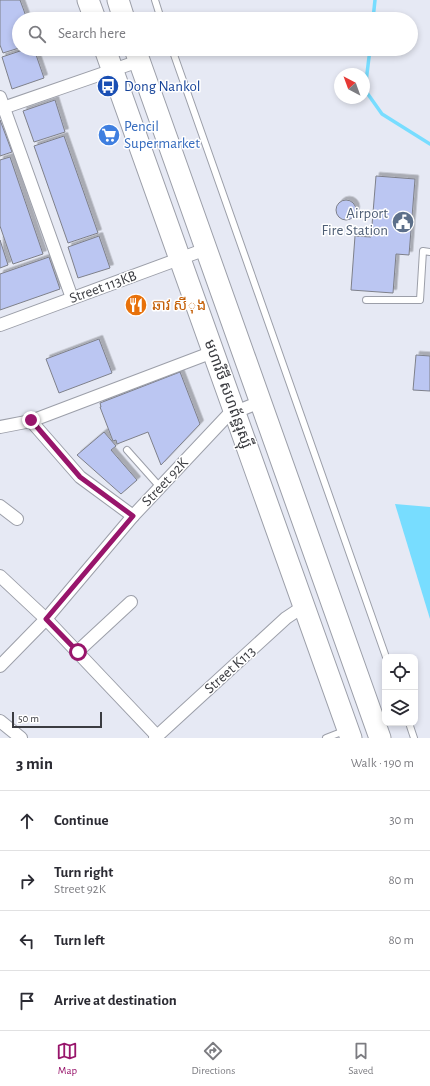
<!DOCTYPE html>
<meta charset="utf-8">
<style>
body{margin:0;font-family:"Alegreya Sans","Noto Sans Khmer",sans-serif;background:#f2f2f3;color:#2b2b33}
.controls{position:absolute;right:12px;bottom:12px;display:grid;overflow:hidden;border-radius:8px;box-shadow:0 2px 6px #0003}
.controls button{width:36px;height:36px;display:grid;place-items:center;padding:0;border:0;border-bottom:1px solid #e1e1e2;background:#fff;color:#2b2b33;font:20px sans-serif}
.compass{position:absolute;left:334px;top:68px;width:36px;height:36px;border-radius:50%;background:#fff;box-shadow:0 2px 6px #0003;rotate:319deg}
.scale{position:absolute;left:12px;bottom:10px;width:90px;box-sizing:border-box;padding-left:4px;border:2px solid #3b3c41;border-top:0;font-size:11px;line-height:14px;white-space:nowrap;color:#3b3c41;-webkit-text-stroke:3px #fff;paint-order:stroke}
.stop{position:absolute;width:12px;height:12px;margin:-9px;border:3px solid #98156b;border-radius:50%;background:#fff}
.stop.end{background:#98156b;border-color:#fff;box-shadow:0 1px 4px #0008}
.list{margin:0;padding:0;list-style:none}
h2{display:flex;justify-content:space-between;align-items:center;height:52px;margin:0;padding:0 16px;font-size:17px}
h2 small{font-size:13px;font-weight:400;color:#7c7c81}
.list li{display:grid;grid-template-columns:26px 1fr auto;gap:12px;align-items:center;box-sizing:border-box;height:60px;padding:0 16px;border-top:1px solid #e1e1e2}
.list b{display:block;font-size:15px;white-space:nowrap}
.list p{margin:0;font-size:13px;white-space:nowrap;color:#7c7c81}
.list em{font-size:13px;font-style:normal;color:#7c7c81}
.icon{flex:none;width:22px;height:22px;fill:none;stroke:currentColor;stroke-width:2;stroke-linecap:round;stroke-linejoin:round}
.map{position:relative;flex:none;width:430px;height:738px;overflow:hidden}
.search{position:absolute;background:#fff;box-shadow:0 2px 6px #0003;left:12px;right:12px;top:12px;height:44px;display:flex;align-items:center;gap:10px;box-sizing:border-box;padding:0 14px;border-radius:22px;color:#7c7c81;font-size:15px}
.sheet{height:292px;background:#fff}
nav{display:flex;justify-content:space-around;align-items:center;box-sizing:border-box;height:56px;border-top:1px solid #e1e1e2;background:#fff;font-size:11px;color:#7c7c81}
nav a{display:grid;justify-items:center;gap:2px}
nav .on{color:#98156b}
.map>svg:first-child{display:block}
.water{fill:#78ddff}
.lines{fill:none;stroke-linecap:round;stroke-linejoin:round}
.stream{stroke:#78ddff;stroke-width:3.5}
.building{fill:#bbc6f2;stroke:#7e808a;filter:url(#shadow)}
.service-casing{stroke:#9c9fa9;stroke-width:8}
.minor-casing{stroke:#9c9fa9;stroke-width:14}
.trunk-casing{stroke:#9c9fa9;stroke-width:23}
.service{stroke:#fff;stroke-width:6}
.minor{stroke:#fff;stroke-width:12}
.trunk{stroke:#fff;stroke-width:21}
.route{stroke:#98156b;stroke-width:5}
.labels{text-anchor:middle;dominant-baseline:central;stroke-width:3;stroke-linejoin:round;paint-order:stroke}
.transit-label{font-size:15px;fill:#164399;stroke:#fff;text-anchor:start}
.shop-label{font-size:15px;fill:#366cbe;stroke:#fff;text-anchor:start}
.service-label{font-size:15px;fill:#4e5e75;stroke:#fff;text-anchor:end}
.street-label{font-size:15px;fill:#3b3c41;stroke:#fff}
.food-label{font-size:15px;fill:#c56008;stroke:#fff;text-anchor:start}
</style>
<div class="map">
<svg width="430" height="738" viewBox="0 0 430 738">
<defs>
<filter id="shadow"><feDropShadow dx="3.5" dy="-3.5" stdDeviation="0" flood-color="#0004"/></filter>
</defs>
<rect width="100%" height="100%" fill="#e6e9f4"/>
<path class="water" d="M 395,504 L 430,507 L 430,619 Z"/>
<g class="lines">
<g class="stream">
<path d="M 373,19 L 375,0"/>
<path d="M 370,49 L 365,90 L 382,114 L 430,144"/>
</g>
</g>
<g class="building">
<path d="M 0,0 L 20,0 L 27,19 L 19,19 L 19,48 L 3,53 L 0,45 Z"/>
<path d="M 26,49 L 34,49 L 44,78 L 12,89 L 2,57 Z"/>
<path d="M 55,100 L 65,132 L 34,142 L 23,111 Z"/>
<path d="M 0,120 L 12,152 L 0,156 Z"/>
<path d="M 64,136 L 98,233 L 68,243 L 34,146 Z"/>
<path d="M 10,157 L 43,254 L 13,264 L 0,226 L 0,160 Z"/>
<path d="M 376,176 L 415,179 L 409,255 L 396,254 L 393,293 L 351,290 L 355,236 L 371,237 Z"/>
<circle cx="346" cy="210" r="10"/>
<path d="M 99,236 L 110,268 L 78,278 L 68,247 Z"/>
<path d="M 0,240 L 8,265 L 0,268 Z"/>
<path d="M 49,257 L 60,289 L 0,310 L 0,274 Z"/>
<path d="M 99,339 L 112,373 L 59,393 L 46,359 Z"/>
<path d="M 416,355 L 430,356 L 430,391 L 413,390 Z"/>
<path d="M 180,372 L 200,424 L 161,465 L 148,432 L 117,444 L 116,440 L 113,441 L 100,407 L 101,407 L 100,403 Z"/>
<path d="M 104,432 L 116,446 L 111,450 L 137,480 L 121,494 L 77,455 Z"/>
</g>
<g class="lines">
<g class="service-casing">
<g id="service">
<path d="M 155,0 L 161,19"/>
<path d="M 172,49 L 386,657"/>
<path d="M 366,300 L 420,300 L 423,251 L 430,252"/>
<path d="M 127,450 L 160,487"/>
<path d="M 409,723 L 414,738"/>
<path d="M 326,738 L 344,731"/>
</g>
</g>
<g class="minor-casing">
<g id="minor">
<path d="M 0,97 L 72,298"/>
<path d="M 0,109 L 139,61"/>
<path d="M 0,325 L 206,249"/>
<path d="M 31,421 L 80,477 L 133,516"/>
<path d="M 0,427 L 31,421 L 213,352"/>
<path d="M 0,506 L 17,519"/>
<path d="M 0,576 L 46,619 L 157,736"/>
<path d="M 77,652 L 131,602"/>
<path d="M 0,666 L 46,619 L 133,516 L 228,415 L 260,402"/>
<path d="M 0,721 L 21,738"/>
<path d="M 155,738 L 286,618 L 304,606"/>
</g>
</g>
<g class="trunk-casing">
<g id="trunk">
<path d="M 88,0 L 95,19"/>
<path d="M 118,0 L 124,19"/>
<path d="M 105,49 L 351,738"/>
<path d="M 135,49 L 380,738"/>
</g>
</g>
<use href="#service" class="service"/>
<use href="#minor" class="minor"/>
<use href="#trunk" class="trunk"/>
</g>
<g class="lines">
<path class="route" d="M 31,420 L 80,477 L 133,516 L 46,619 L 78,652"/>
</g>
<defs>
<g id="bus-disc" transform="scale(1.15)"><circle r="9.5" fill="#1a4fb4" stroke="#fff"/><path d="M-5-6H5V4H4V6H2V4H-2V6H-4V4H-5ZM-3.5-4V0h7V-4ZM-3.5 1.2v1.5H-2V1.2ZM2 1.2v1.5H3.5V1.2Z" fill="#fff"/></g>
<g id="supermarket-disc" transform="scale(1.15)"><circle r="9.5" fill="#3f7fe0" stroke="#fff"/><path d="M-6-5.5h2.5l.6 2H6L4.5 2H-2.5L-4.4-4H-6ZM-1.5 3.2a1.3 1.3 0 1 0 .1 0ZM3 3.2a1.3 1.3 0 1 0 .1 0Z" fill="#fff"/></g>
<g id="civic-disc" transform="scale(1.15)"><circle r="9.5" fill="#5c6f8a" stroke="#fff"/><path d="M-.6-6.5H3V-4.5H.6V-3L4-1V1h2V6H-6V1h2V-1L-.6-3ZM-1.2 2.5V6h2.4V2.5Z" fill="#fff"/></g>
<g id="restaurant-disc" transform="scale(1.15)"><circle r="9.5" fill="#e8710a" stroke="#fff"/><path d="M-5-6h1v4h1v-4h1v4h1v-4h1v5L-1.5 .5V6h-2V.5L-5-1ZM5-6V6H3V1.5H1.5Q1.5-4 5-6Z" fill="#fff"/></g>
</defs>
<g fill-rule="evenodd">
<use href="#bus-disc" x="108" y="86"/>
<use href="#supermarket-disc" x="109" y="135"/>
<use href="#civic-disc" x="403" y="222"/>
<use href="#restaurant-disc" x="136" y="305"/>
</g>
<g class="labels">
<g class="transit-label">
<text x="124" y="86">Dong Nankol</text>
</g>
<g class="shop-label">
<text x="124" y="126">Pencil<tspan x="124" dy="17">Supermarket</tspan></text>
</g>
<g class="service-label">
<text x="388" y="213">Airport<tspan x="388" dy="17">Fire Station</tspan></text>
</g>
<g class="street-label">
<text transform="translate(103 287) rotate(-20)">Street 113KB</text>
<text transform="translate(228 394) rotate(70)">មហាវិថី សហព័ន្ធរុស្ស៊ី</text>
<text transform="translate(165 482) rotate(-47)">Street 92K</text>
<text transform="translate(230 670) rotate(-42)">Street K113</text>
</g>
<g class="food-label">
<text x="152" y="305">ឆាវ សីុង</text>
</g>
</g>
</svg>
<div class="controls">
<button><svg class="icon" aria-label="locate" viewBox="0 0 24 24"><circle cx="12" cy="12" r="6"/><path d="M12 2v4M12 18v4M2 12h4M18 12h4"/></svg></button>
<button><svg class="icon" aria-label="layers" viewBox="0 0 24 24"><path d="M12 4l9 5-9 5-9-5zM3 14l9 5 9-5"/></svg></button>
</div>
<svg class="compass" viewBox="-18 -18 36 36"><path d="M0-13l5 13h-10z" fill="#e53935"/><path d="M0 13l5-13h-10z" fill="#7c7c81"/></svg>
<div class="scale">50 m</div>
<div class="stop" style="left:78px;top:652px"></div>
<div class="stop end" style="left:31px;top:420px"></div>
<div class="search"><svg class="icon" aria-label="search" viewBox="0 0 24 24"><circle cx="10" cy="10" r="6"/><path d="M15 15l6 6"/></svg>Search here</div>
</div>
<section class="sheet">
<h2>3 min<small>Walk · 190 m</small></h2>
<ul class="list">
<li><svg class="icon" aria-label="ahead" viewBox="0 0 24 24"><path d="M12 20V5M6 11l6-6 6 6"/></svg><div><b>Continue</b></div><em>30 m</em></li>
<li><svg class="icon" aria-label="right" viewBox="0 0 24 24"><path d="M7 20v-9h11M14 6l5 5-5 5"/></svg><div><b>Turn right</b><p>Street 92K</p></div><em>80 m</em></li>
<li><svg class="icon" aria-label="left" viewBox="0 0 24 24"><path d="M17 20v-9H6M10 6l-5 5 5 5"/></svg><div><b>Turn left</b></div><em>80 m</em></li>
<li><svg class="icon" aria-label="arrive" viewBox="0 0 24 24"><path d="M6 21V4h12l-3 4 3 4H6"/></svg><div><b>Arrive at destination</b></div></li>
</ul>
</section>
<nav>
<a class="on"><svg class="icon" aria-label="map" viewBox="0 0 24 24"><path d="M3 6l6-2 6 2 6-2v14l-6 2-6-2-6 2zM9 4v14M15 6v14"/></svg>Map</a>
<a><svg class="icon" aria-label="directions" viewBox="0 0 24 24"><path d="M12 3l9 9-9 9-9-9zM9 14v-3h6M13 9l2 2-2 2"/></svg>Directions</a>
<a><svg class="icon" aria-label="saved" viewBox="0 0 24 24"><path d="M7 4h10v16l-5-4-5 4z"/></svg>Saved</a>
</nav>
